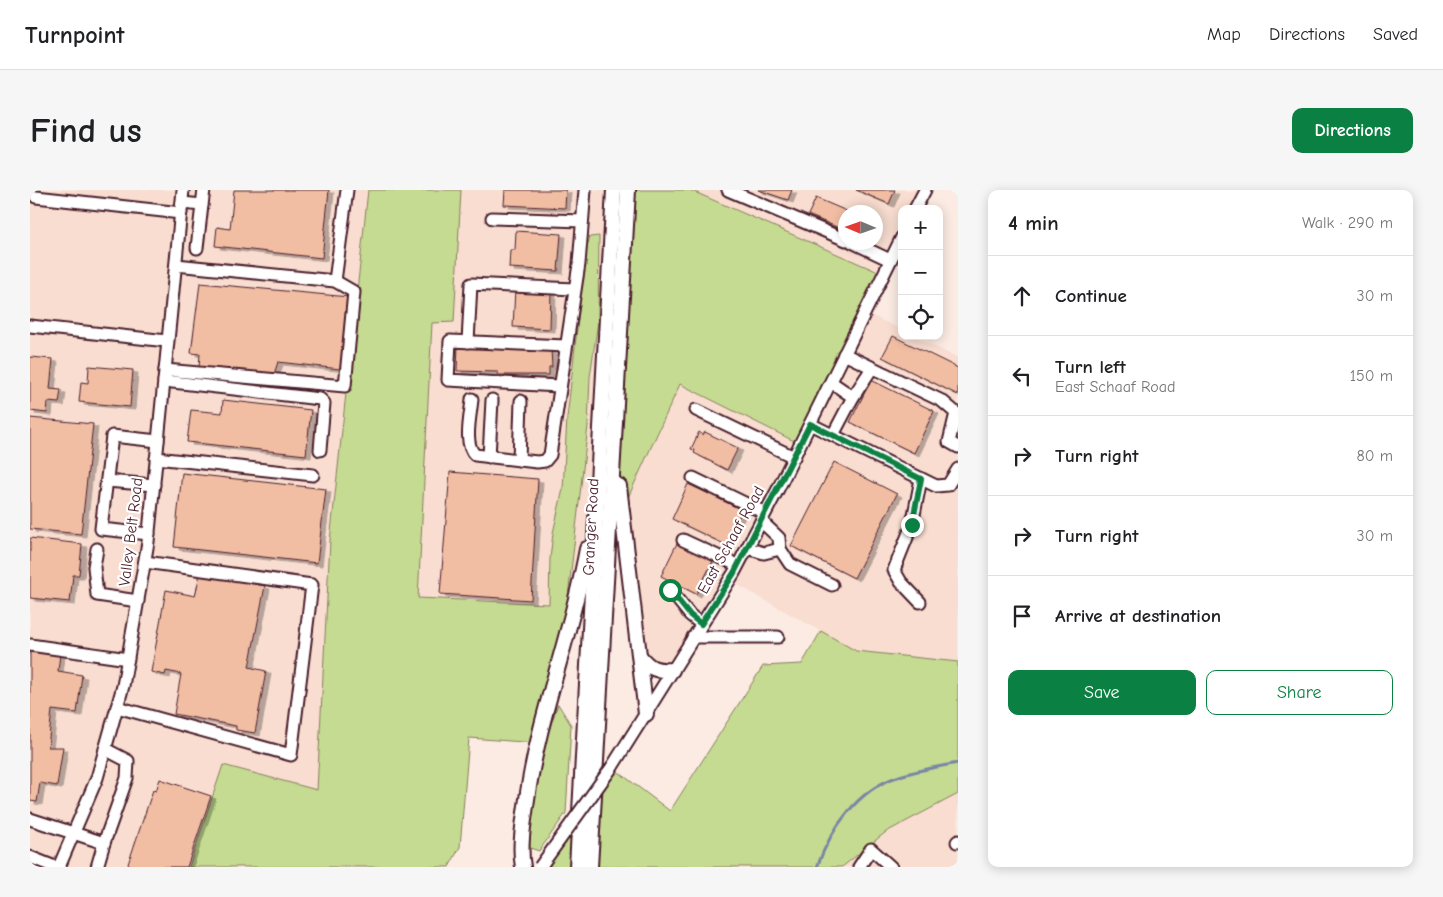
<!DOCTYPE html>
<meta charset="utf-8">
<style>
body{margin:0;font-family:"Comic Neue",sans-serif;background:#f6f6f6;color:#202124}
.controls{position:absolute;right:15px;top:15px;display:grid;overflow:hidden;border-radius:10px;box-shadow:0 2px 12px #0003}
.controls button{width:45px;height:45px;display:grid;place-items:center;padding:0;border:0;border-bottom:1px solid #e0e0e0;background:#fff;color:#202124;font:25px sans-serif}
.compass{position:absolute;left:808px;top:15px;width:45px;height:45px;border-radius:50%;background:#fff;box-shadow:0 2px 12px #0003;rotate:272deg}
.stop{position:absolute;width:15px;height:15px;margin:-11px;border:4px solid #0b8043;border-radius:50%;background:#fff}
.stop.end{background:#0b8043;border-color:#fff;box-shadow:0 1px 5px #0008}
.list{margin:0;padding:0;list-style:none}
h2{display:flex;justify-content:space-between;align-items:center;height:65px;margin:0;padding:0 20px;font-size:21px}
h2 small{font-size:16px;font-weight:400;color:#757577}
.list li{display:grid;grid-template-columns:32px 1fr auto;gap:15px;align-items:center;box-sizing:border-box;height:80px;padding:0 20px;border-top:1px solid #e0e0e0}
.list b{display:block;font-size:19px;white-space:nowrap}
.list p{margin:0;font-size:16px;white-space:nowrap;color:#757577}
.list em{font-size:16px;font-style:normal;color:#757577}
.actions{display:flex;gap:10px;padding:15px 20px}
.actions a{flex:1;padding:11px 0;border:1px solid #0b8043;border-radius:10px;text-align:center;font-size:18px;color:#0b8043}
.actions .main{background:#0b8043;color:#fff}
.icon{flex:none;width:28px;height:28px;fill:none;stroke:currentColor;stroke-width:2;stroke-linecap:round;stroke-linejoin:round}
.map{position:relative;flex:none;width:928px;height:677px;overflow:hidden;border-radius:10px}
header{display:flex;align-items:center;gap:30px;box-sizing:border-box;height:70px;padding:0 25px;background:#fff;border-bottom:1px solid #e0e0e0}
header strong{font-size:24px}
nav{display:flex;gap:28px;margin-inline-start:auto;font-size:18px}
.intro{display:flex;align-items:center;justify-content:space-between;box-sizing:border-box;height:120px;padding:0 30px}
h1{margin:0;font-size:35px}
.button{padding:12px 22px;border-radius:10px;background:#0b8043;color:#fff;font-size:18px;font-weight:700}
main{display:flex;gap:30px;padding:0 30px}
aside{flex:1;background:#fff;border-radius:10px;box-shadow:0 2px 12px #0003}
.map>svg:first-child{display:block}
.built{fill:#f8ddd0;fill-rule:evenodd}
.green{fill:#c5db91;stroke:#887d5e}
.lines{fill:none;stroke-linecap:round;stroke-linejoin:round}
.stream{stroke:#7987a5;stroke-width:3}
.building{fill:#f1bda3;stroke:#4a1f2b;filter:url(#shadow)}
.minor-casing{stroke:#4a1f2b;stroke-width:15}
.major-casing{stroke:#4a1f2b;stroke-width:18}
.minor{stroke:#fff;stroke-width:11}
.major{stroke:#fff;stroke-width:14}
.minor-bridge-casing{stroke:#4a1f2b;stroke-width:15;stroke-linecap:butt}
.minor-bridge{stroke:#fff;stroke-width:11}
.route{stroke:#0b8043;stroke-width:6}
.labels{text-anchor:middle;dominant-baseline:central;stroke-width:4.5;stroke-linejoin:round;paint-order:stroke}
.street-label{font-size:16px;fill:#4a1f2b;stroke:#fff}
</style>
<header>
<strong>Turnpoint</strong>
<nav><a>Map</a><a>Directions</a><a>Saved</a></nav>
</header>
<div class="intro"><h1>Find us</h1><a class="button">Directions</a></div>
<main>
<div class="map">
<svg width="928" height="677" viewBox="0 0 928 677">
<defs>
<filter id="shadow"><feDropShadow dx="5" dy="3" stdDeviation="0" flood-color="#0004"/></filter>
</defs>
<rect width="100%" height="100%" fill="#fbebe3"/>
<filter id="ink" filterUnits="userSpaceOnUse"><feTurbulence type="fractalNoise" baseFrequency=".02" numOctaves="2"/><feDisplacementMap in="SourceGraphic" scale="10" xChannelSelector="R" yChannelSelector="G"/><feConvolveMatrix kernelMatrix="1 2 1 2 8 2 1 2 1" color-interpolation-filters="sRGB"/></filter>
<g filter="url(#ink)">
<g class="built">
<path d="M 0,0 L 338,0 L 300,351 L 287,601 L 194,575 L 159,677 L 0,677 Z"/>
<path d="M 431,0 L 584,0 L 569,294 L 544,416 L 388,408 L 402,132 L 424,132 Z"/>
<path d="M 660,0 L 895,0 L 885,19 L 872,19 L 872,47 L 853,84 ZM 816,22 L 846,22 L 846,52 L 816,52 Z"/>
<path d="M 835,122 L 872,140 L 872,146 L 884,146 L 928,168 L 928,472 L 826,461 L 699,390 L 642,480 L 618,477 L 591,323 L 650,194 L 770,254 Z"/>
<path d="M 928,604 L 928,677 L 812,677 L 856,642 Z"/>
</g>
<g class="green">
<path d="M 338,0 L 431,0 L 424,132 L 402,133 L 388,408 L 519,414 L 520,369 L 523,343 L 533,299 L 537,228 L 556,59 L 560,47 L 569,46 L 568,131 L 560,187 L 558,236 L 537,415 L 544,416 L 507,553 L 439,548 L 430,657 L 419,677 L 159,677 L 193,575 L 287,600 L 300,351 Z"/>
<path d="M 598,0 L 660,0 L 853,84 L 770,254 L 650,194 L 591,323 L 589,176 Z"/>
<path d="M 791,441 L 826,461 L 928,472 L 928,604 L 856,642 L 812,677 L 560,677 L 563,604 L 582,577 L 640,621 L 733,476 L 772,474 Z"/>
<path d="M 528,514 L 541,535 L 536,623 L 509,661 L 500,658 C 497,611 512,559 528,514 Z"/>
<path d="M 550,623 L 547,677 L 510,677 Z"/>
</g>
<g class="lines">
<path class="stream" d="M 787,677 C 801,639 827,600 867,587 C 887,580 908,577 928,573"/>
</g>
<g class="building">
<path d="M 204,0 L 299,0 L 292,68 L 185,56 L 187,37 L 200,39 Z"/>
<path d="M 475,0 L 536,0 L 535,18 L 474,15 Z"/>
<path d="M 728,0 L 762,0 L 758,10 Z"/>
<path d="M 826,0 L 865,0 L 859,14 Z"/>
<path d="M 786,8 L 819,22 L 816,22 L 816,41 L 778,25 Z"/>
<path d="M 486,41 L 531,44 L 528,81 L 479,78 L 480,60 L 485,60 Z"/>
<path d="M 170,93 L 319,107 L 310,179 L 248,172 L 244,184 L 169,177 L 170,164 L 161,163 Z"/>
<path d="M 485,99 L 521,101 L 520,139 L 483,137 Z"/>
<path d="M 863,146 L 928,178 L 928,205 L 852,167 Z"/>
<path d="M 428,155 L 521,159 L 522,177 L 519,177 L 519,185 L 467,185 L 468,182 L 427,181 Z"/>
<path d="M 0,167 L 23,169 L 20,199 L 31,200 L 29,213 L 18,212 L 17,223 L 0,221 Z"/>
<path d="M 59,176 L 103,180 L 100,217 L 49,212 L 51,192 L 58,193 Z"/>
<path d="M 841,190 L 904,221 L 884,263 L 820,232 Z"/>
<path d="M 193,210 L 281,220 L 276,265 L 157,252 L 161,220 L 192,223 Z"/>
<path d="M 0,228 L 63,234 L 51,344 L 0,339 Z"/>
<path d="M 669,242 L 673,245 L 675,242 L 708,258 L 697,280 L 664,263 L 665,260 L 661,259 Z"/>
<path d="M 804,272 L 867,304 L 824,388 L 761,356 Z"/>
<path d="M 420,282 L 508,289 L 501,410 L 410,404 Z"/>
<path d="M 152,283 L 296,299 L 287,373 L 144,357 Z"/>
<path d="M 658,294 L 712,320 L 696,355 L 642,329 Z"/>
<path d="M 0,348 L 52,354 L 49,385 L 43,385 L 40,412 L 0,408 Z"/>
<path d="M 647,353 L 683,371 L 666,404 L 631,386 Z"/>
<path d="M 170,384 L 235,396 L 219,477 L 236,481 L 225,543 L 206,540 L 206,536 L 144,524 L 151,484 L 136,481 L 135,485 L 121,482 L 136,400 L 165,406 Z"/>
<path d="M 0,460 L 30,464 L 28,481 L 52,485 L 47,523 L 22,520 L 18,557 L 33,557 L 27,596 L 10,593 L 7,612 L 0,611 Z"/>
<path d="M 130,589 L 181,606 L 157,677 L 100,677 L 98,674 L 123,600 L 126,601 Z"/>
</g>
<g class="lines">
<g class="minor-casing">
<g id="minor">
<path d="M 698,0 L 816,50"/>
<path d="M 6,7 L 151,23"/>
<path d="M 152,13 L 172,15 L 167,58"/>
<path d="M 172,15 L 174,0"/>
<path d="M 885,19 L 895,0"/>
<path d="M 462,28 L 552,31"/>
<path d="M 822,52 L 860,70"/>
<path d="M 305,91 L 317,0"/>
<path d="M 0,136 L 137,151"/>
<path d="M 438,152 L 441,94 L 544,99"/>
<path d="M 814,164 L 912,211 L 926,223 L 919,252 L 928,257"/>
<path d="M 135,180 L 315,196 L 324,102 L 305,91 L 146,75"/>
<path d="M 134,191 L 290,209 L 294,213 L 290,260"/>
<path d="M 801,192 L 823,207 L 803,245"/>
<path d="M 529,196 L 418,190 L 420,151 L 536,156"/>
<path d="M 823,207 L 842,178"/>
<path d="M 442,209 C 441,224 433,254 445,265 L 507,272 L 515,271 L 520,265 L 549,74 L 555,0"/>
<path d="M 666,220 L 764,267"/>
<path d="M 780,234 L 906,296 L 918,295 L 928,279"/>
<path d="M 459,267 L 462,210"/>
<path d="M 126,268 L 283,285"/>
<path d="M 489,270 L 491,211"/>
<path d="M 663,288 L 735,323"/>
<path d="M 77,291 L 124,295"/>
<path d="M 119,344 L 71,339 L 82,246 L 128,251"/>
<path d="M 653,350 L 707,375"/>
<path d="M 717,358 L 734,363 L 750,359 L 749,348 L 731,331"/>
<path d="M 67,359 L 64,377 L 67,405 L 108,411"/>
<path d="M 750,359 L 760,374 L 802,395"/>
<path d="M 640,400 L 660,425 L 671,434"/>
<path d="M 890,412 L 871,392 L 864,380 L 882,335 L 891,289"/>
<path d="M 663,447 L 748,447"/>
<path d="M 0,455 L 98,469"/>
<path d="M 87,517 L 261,565 L 282,395 L 115,372"/>
<path d="M 582,577 L 704,383 L 748,299 L 872,47"/>
<path d="M 0,629 L 74,653 L 97,588 L 98,571 L 75,559"/>
<path d="M 927,652 L 928,651"/>
<path d="M 0,667 L 25,677"/>
<path d="M 29,677 L 67,588 L 93,496 L 118,352 L 153,0"/>
<path d="M 67,677 L 74,653"/>
<path d="M 829,677 L 841,659 L 861,677"/>
</g>
</g>
<g class="major-casing">
<g id="major">
<path d="M 589,296 L 616,524"/>
<path d="M 611,468 C 620,479 627,481 642,480"/>
<path d="M 493,677 C 489,656 494,630 497,609 C 509,524 542,443 557,359"/>
<path d="M 547,677 L 584,0"/>
<path d="M 560,677 L 598,0"/>
</g>
</g>
<use href="#minor" class="minor"/>
<use href="#major" class="major"/>
<g class="minor-bridge-casing">
<path id="minor-bridge" d="M 510,677 L 582,577"/>
</g>
<use href="#minor-bridge" class="minor-bridge"/>
</g>
</g>
<g class="lines" filter="url(#ink)">
<path class="route" d="M 640,400 L 660,425 L 671,434 L 704,383 L 780,234 L 891,289 L 882,335"/>
</g>
<g class="labels">
<g class="street-label">
<text transform="translate(561 337) rotate(-87)">Granger Road</text>
<text transform="translate(101 342) rotate(-83)">Valley Belt Road</text>
<text transform="translate(701 350) rotate(-61)">East Schaaf Road</text>
</g>
</g>
</svg>
<div class="controls">
<button>+</button>
<button>−</button>
<button><svg class="icon" aria-label="locate" viewBox="0 0 24 24"><circle cx="12" cy="12" r="6"/><path d="M12 2v4M12 18v4M2 12h4M18 12h4"/></svg></button>
</div>
<svg class="compass" viewBox="-18 -18 36 36"><path d="M0-13l5 13h-10z" fill="#e53935"/><path d="M0 13l5-13h-10z" fill="#757577"/></svg>
<div class="stop" style="left:640px;top:400px"></div>
<div class="stop end" style="left:882px;top:335px"></div>
</div>
<aside>
<h2>4 min<small>Walk · 290 m</small></h2>
<ul class="list">
<li><svg class="icon" aria-label="ahead" viewBox="0 0 24 24"><path d="M12 20V5M6 11l6-6 6 6"/></svg><div><b>Continue</b></div><em>30 m</em></li>
<li><svg class="icon" aria-label="left" viewBox="0 0 24 24"><path d="M17 20v-9H6M10 6l-5 5 5 5"/></svg><div><b>Turn left</b><p>East Schaaf Road</p></div><em>150 m</em></li>
<li><svg class="icon" aria-label="right" viewBox="0 0 24 24"><path d="M7 20v-9h11M14 6l5 5-5 5"/></svg><div><b>Turn right</b></div><em>80 m</em></li>
<li><svg class="icon" aria-label="right" viewBox="0 0 24 24"><path d="M7 20v-9h11M14 6l5 5-5 5"/></svg><div><b>Turn right</b></div><em>30 m</em></li>
<li><svg class="icon" aria-label="arrive" viewBox="0 0 24 24"><path d="M6 21V4h12l-3 4 3 4H6"/></svg><div><b>Arrive at destination</b></div></li>
</ul>
<div class="actions"><a class="main">Save</a><a>Share</a></div>
</aside>
</main>
